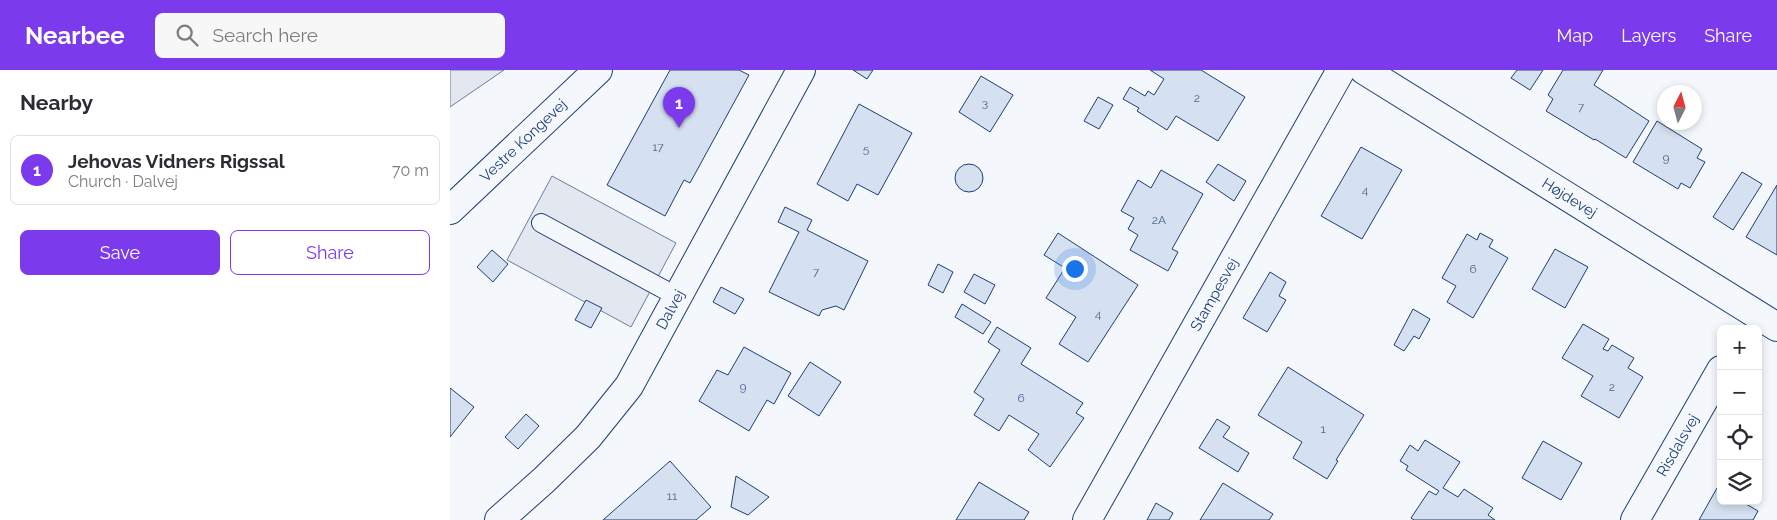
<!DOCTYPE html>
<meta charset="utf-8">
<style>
body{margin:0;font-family:Raleway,sans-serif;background:#f7f7f7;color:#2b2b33}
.controls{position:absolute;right:15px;bottom:15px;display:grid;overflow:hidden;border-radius:8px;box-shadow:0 2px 8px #0003}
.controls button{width:45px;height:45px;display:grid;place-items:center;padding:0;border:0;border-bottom:1px solid #e1e1e2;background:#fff;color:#2b2b33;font:25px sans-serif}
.compass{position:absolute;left:1207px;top:15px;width:45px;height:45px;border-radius:50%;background:#fff;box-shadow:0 2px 8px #0003;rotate:6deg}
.you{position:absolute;left:624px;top:198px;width:18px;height:18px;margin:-12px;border:4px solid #fff;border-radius:50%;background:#1a73e8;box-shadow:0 0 0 8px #1a73e833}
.badge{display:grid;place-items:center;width:32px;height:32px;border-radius:50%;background:#7c3aed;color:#fff;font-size:16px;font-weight:700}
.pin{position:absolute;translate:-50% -41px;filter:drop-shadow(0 1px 2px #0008)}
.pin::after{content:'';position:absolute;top:26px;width:18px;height:15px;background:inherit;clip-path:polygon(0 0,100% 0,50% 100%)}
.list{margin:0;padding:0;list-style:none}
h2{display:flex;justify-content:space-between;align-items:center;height:65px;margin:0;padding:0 20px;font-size:21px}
h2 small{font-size:16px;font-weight:400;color:#7c7c81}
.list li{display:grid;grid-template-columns:32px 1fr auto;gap:15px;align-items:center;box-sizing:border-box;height:70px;margin:0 10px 10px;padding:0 10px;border:1px solid #e1e1e2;border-radius:8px}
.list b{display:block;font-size:19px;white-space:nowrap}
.list p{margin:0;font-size:16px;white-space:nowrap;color:#7c7c81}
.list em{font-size:16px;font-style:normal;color:#7c7c81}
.actions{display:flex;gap:10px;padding:15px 20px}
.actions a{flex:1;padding:11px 0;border:1px solid #7c3aed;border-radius:8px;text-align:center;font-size:18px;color:#7c3aed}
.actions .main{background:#7c3aed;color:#fff}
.icon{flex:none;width:28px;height:28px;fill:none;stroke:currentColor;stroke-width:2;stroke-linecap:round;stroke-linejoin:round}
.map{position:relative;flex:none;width:1327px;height:450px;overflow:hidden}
header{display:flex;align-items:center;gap:30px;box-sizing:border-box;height:70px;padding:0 25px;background:#7c3aed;color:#fff}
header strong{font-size:24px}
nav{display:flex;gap:28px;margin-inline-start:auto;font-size:18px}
.search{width:350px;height:45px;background:#f7f7f7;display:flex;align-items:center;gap:12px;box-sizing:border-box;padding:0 18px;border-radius:8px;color:#7c7c81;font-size:19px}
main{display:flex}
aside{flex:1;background:#fff}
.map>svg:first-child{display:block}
.parking{fill:#e3e8f0;stroke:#687fa3}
.building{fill:#d5e0f0;stroke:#1d3f73}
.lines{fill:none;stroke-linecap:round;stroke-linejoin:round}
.service-casing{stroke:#1d3f73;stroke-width:20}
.minor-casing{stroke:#1d3f73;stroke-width:30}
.service{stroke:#f4f7fb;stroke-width:18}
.minor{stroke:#f4f7fb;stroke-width:28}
.labels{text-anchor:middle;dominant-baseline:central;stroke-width:4;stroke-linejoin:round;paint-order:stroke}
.number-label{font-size:12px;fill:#4b6792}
.street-label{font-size:15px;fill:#1d3f73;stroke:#f4f7fb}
</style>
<header>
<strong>Nearbee</strong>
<div class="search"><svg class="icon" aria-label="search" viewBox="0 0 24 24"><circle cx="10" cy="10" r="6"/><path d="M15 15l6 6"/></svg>Search here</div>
<nav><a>Map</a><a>Layers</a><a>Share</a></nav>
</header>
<main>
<aside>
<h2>Nearby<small></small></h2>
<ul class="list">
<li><span class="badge">1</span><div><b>Jehovas Vidners Rigssal</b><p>Church · Dalvej</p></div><em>70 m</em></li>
</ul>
<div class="actions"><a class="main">Save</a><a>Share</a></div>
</aside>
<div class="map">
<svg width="1327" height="450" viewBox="0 0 1327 450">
<rect width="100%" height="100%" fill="#f4f7fb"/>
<g class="parking">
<path d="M 0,0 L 54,0 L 0,37 Z"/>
<path d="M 102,106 L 226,173 L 181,257 L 57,190 Z"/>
</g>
<g class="building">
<path d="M 220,0 L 289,0 L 299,5 L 240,113 L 234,110 L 215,146 L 157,115 Z"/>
<path d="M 403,0 L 423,0 L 417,9 Z"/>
<path d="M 700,0 L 751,0 L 795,27 L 768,71 L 726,46 L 717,60 L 687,41 L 689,38 L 673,29 L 680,17 L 695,26 L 698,21 L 704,25 L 714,9 Z"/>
<path d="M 1067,0 L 1093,0 L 1080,20 L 1061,8 Z"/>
<path d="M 1113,0 L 1153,0 L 1144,15 L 1199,51 L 1176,88 L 1145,69 L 1144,70 L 1096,41 L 1103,29 L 1098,25 Z"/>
<path d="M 531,6 L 563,25 L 540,62 L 509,42 Z"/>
<path d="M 648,27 L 663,35 L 649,59 L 634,51 Z"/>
<path d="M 409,34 L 462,63 L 428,125 L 407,114 L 398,131 L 367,114 Z"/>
<path d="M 1207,51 L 1252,79 L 1247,88 L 1255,92 L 1240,118 L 1231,113 L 1228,119 L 1183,92 Z"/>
<path d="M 911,77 L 952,100 L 912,169 L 871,146 Z"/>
<circle cx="519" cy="108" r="14"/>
<path d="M 768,94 L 796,111 L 784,131 L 756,112 Z"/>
<path d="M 711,100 L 753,124 L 722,179 L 728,182 L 718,201 L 680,180 L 688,165 L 678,159 L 684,148 L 671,141 L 688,110 L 701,118 Z"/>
<path d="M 1292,102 L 1312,114 L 1283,160 L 1263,147 Z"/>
<path d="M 1327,115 L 1327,185 L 1296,167 Z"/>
<path d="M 335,137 L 362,150 L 357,160 L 418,191 L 394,240 L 386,236 L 372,240 L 369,246 L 319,222 L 349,162 L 328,152 Z"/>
<path d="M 608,163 L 688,215 L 638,292 L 609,274 L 626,247 L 596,228 L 615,198 L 594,185 Z"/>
<path d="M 1030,163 L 1043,170 L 1039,177 L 1058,188 L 1023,248 L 997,232 L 1006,216 L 992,208 L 1017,164 L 1027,170 Z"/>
<path d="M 1105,179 L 1138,197 L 1115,238 L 1082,219 Z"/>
<path d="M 42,180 L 58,194 L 43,212 L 27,197 Z"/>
<path d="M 488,194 L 503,202 L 493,223 L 478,215 Z"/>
<path d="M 820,202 L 836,212 L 829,226 L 836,230 L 817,262 L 793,248 Z"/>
<path d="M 524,204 L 545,215 L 535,234 L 514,222 Z"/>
<path d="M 271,217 L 294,229 L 285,244 L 263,232 Z"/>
<path d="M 136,230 L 152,238 L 141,258 L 125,250 Z"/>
<path d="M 512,234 L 541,252 L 533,264 L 505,247 Z"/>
<path d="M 963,239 L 980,249 L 969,269 L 964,266 L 954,281 L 944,275 Z"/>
<path d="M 1133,254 L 1159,269 L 1153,279 L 1158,281 L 1162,275 L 1184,288 L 1178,298 L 1193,307 L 1169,348 L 1131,326 L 1143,306 L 1112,288 Z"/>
<path d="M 547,257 L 581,278 L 571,294 L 633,333 L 626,343 L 634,348 L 600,397 L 578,380 L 589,364 L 559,345 L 549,361 L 524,345 L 534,329 L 524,322 L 550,280 L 538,272 Z"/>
<path d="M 294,277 L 341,303 L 324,334 L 317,330 L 299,361 L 249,331 L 267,300 L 278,305 Z"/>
<path d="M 360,292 L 391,312 L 369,346 L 338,326 Z"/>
<path d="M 838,297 L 914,345 L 886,390 L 888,391 L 877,409 L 843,388 L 852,372 L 808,345 Z"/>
<path d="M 0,318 L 24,337 L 0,367 Z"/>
<path d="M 76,344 L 89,356 L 68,379 L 55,367 Z"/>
<path d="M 767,349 L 780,357 L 773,367 L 799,383 L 788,402 L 749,378 Z"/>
<path d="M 975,370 L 1010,392 L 993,418 L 1008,427 L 1014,419 L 1043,438 L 1038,445 L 1045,450 L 964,450 L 961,448 L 979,421 L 986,425 L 989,421 L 956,400 L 958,396 L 950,391 L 960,375 L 968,381 Z"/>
<path d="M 1093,371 L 1132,393 L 1111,430 L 1072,408 Z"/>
<path d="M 220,391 L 261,437 L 246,450 L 153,450 Z"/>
<path d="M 286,406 L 319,427 L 298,445 L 281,437 Z"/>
<path d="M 529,412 L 579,442 L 574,450 L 506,450 Z"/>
<path d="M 773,413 L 823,444 L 819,450 L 750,450 Z"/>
<path d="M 1267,418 L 1271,420 L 1271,431 L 1291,431 L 1308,441 L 1303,450 L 1249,450 Z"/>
<path d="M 706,433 L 723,443 L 719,450 L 697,450 Z"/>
</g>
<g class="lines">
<g class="service-casing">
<path id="service" d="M 91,153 L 228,227"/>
</g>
<g class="minor-casing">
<g id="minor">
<path id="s1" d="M 914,0 L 1327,257"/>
<path id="s2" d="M 0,140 L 148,0"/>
<path id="s3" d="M 49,450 L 94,410 L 138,367 L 179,316 L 351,0"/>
<path id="s4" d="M 637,450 L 891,0"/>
<path id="s5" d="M 1185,450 L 1271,300"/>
</g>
</g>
<use href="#service" class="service"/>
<use href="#minor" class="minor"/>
</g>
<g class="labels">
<g class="number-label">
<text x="747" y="28">2</text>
<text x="535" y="33">3</text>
<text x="1131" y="37">7</text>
<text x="208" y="77">17</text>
<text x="416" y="79">5</text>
<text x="1216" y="88">9</text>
<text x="915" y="120">4</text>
<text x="709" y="150">2A</text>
<text x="1023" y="199">6</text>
<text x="366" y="202">7</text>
<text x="648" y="244">4</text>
<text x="293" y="317">9</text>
<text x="1162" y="317">2</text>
<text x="571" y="328">6</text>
<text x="873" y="359">1</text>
<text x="222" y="426">11</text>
</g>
<g class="street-label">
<text stroke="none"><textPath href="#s2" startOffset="101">Vestre Kongevej</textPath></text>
<text stroke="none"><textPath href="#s1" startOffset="242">Højdevej</textPath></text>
<text stroke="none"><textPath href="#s4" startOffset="259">Stampesvej</textPath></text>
<text stroke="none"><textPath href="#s3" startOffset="274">Dalvej</textPath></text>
<text stroke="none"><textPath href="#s5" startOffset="86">Risdalsvej</textPath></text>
</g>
</g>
</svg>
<div class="controls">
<button>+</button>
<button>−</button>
<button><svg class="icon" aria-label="locate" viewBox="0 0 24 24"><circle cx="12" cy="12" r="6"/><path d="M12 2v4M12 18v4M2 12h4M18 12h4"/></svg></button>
<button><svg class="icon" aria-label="layers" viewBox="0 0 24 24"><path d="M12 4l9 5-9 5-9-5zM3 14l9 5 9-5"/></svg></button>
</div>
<svg class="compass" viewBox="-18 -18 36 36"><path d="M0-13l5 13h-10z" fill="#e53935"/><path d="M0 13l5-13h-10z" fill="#7c7c81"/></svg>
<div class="you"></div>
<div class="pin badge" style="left:229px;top:58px">1</div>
</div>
</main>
